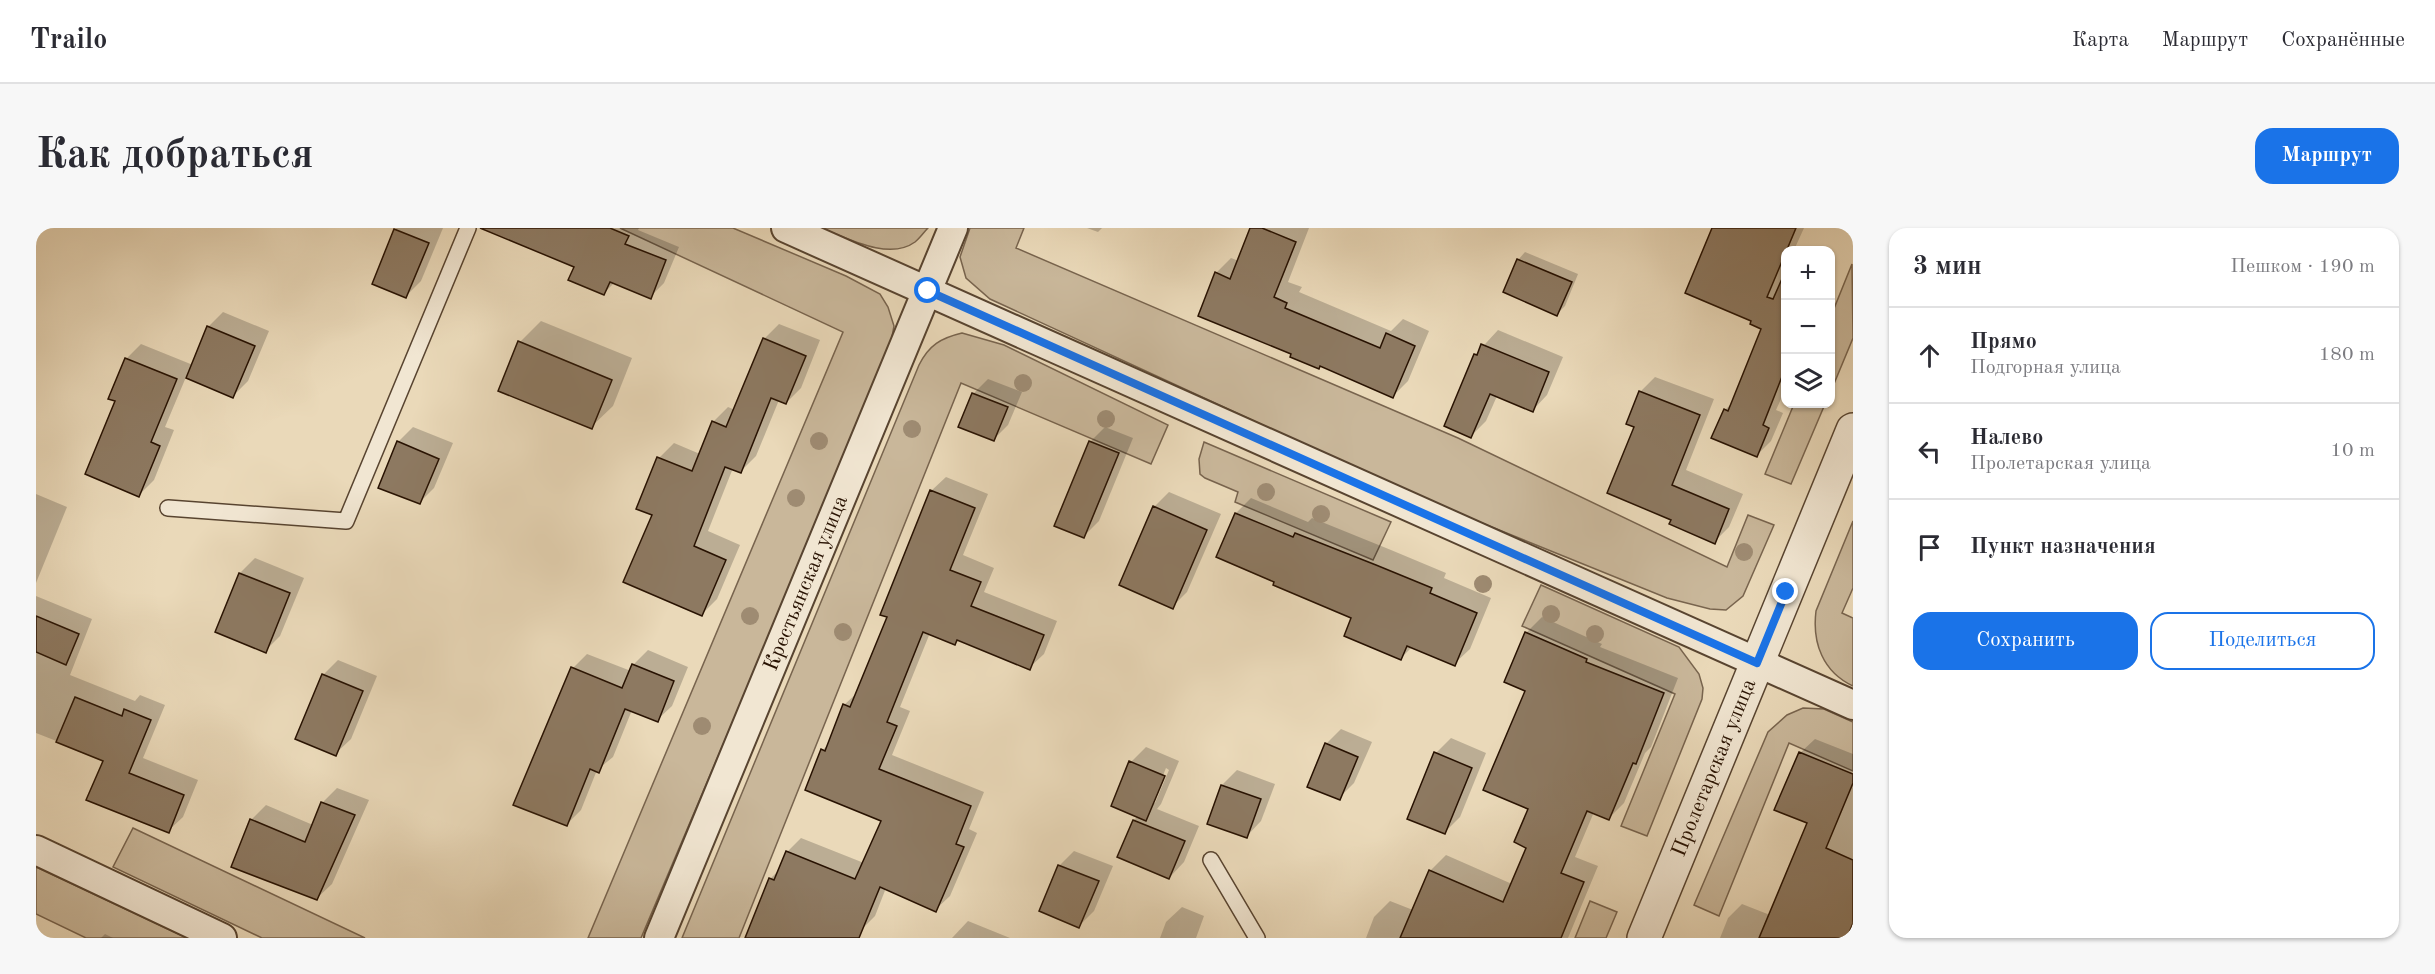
<!DOCTYPE html>
<html lang="ru">
<meta charset="utf-8">
<style>
body{margin:0;font-family:"Old Standard TT",serif;background:#f7f7f7;color:#2b2b33}
.controls{position:absolute;right:18px;top:18px;display:grid;overflow:hidden;border-radius:12px;box-shadow:0 2px 4px #0004}
.controls button{width:54px;height:54px;display:grid;place-items:center;padding:0;border:0;border-bottom:2px solid #e1e1e2;background:#fff;color:#2b2b33;font:30px sans-serif}
.stop{position:absolute;width:18px;height:18px;margin:-14px;border:4px solid #1a73e8;border-radius:50%;background:#fff}
.stop.end{background:#1a73e8;border-color:#fff;box-shadow:0 2px 6px #0008}
.list{margin:0;padding:0;list-style:none}
h2{display:flex;justify-content:space-between;align-items:center;height:78px;margin:0;padding:0 24px;font-size:26px}
h2 small{font-size:20px;font-weight:400;color:#7c7c81}
.list li{display:grid;grid-template-columns:39px 1fr auto;gap:18px;align-items:center;box-sizing:border-box;height:96px;padding:0 24px;border-top:2px solid #e1e1e2}
.list b{display:block;font-size:22px;white-space:nowrap}
.list p{margin:0;font-size:20px;white-space:nowrap;color:#7c7c81}
.list em{font-size:20px;font-style:normal;color:#7c7c81}
.actions{display:flex;gap:12px;padding:18px 24px}
.actions a{flex:1;padding:14px 0;border:2px solid #1a73e8;border-radius:18px;text-align:center;font-size:21px;color:#1a73e8}
.actions .main{background:#1a73e8;color:#fff}
.icon{flex:none;width:33px;height:33px;fill:none;stroke:currentColor;stroke-width:2;stroke-linecap:round;stroke-linejoin:round}
.map{position:relative;flex:none;width:1817px;height:710px;overflow:hidden;border-radius:18px}
header{display:flex;align-items:center;gap:36px;box-sizing:border-box;height:84px;padding:0 30px;background:#fff;border-bottom:2px solid #e1e1e2}
header strong{font-size:28px}
nav{display:flex;gap:33px;margin-inline-start:auto;font-size:21px}
.intro{display:flex;align-items:center;justify-content:space-between;box-sizing:border-box;height:144px;padding:0 36px}
h1{margin:0;font-size:42px}
.button{padding:15px 27px;border-radius:18px;background:#1a73e8;color:#fff;font-size:21px;font-weight:700}
main{display:flex;gap:36px;padding:0 36px}
aside{flex:1;background:#fff;border-radius:18px;box-shadow:0 2px 4px #0004}
.map>svg:first-child{display:block}
.green{fill:#c9b79a;stroke:#78644e;stroke-width:1.5}
.shadow{fill:#0003;fill-rule:evenodd}
.building{fill:#8d7961;stroke:#281202;stroke-width:1.5}
.lines{fill:none;stroke-linecap:round;stroke-linejoin:round}
.service-casing{stroke:#584430;stroke-width:18}
.minor-casing{stroke:#584430;stroke-width:32}
.tertiary-casing{stroke:#584430;stroke-width:36}
.service{stroke:#f1e6d2;stroke-width:15}
.minor{stroke:#f1e6d2;stroke-width:28}
.tertiary{stroke:#f1e6d2;stroke-width:33}
.tree{fill:#9e8b72}
.route{stroke:#1a73e8;stroke-width:8}
.labels{text-anchor:middle;dominant-baseline:central;stroke-width:4.5;stroke-linejoin:round;paint-order:stroke}
.street-label{font-size:21px;fill:#281202;stroke:#f1e6d2}
</style>
<header>
<strong>Trailo</strong>
<nav><a>Карта</a><a>Маршрут</a><a>Сохранённые</a></nav>
</header>
<div class="intro"><h1>Как добраться</h1><a class="button">Маршрут</a></div>
<main>
<div class="map">
<svg width="1817" height="710" viewBox="0 0 1817 710">
<rect width="100%" height="100%" fill="#ead9b9"/>
<filter id="stains"><feTurbulence type="fractalNoise" baseFrequency=".00333" numOctaves="4"/><feColorMatrix values="0 0 0 0 .2 0 0 0 0 .09 0 0 0 0 .02 0 0 0 .5 -.17"/></filter>
<radialGradient id="worn" r=".72"><stop offset=".6" stop-color="#630" stop-opacity="0"/><stop offset="1" stop-color="#630" stop-opacity=".3"/></radialGradient>
<g class="green">
<path d="M 584,0 L 697,0 L 810,48 L 844,66 L 852,79 L 858,98 L 853,125 L 605,710 L 552,710 L 807,104 Z"/>
<path d="M 785,0 L 892,0 C 888,4 884,10 879,14 C 853,33 811,10 785,0 Z"/>
<path d="M 934,0 L 988,0 L 980,20 L 1422,210 L 1691,339 L 1712,287 L 1738,297 L 1707,368 L 1690,382 L 1674,381 L 1631,370 L 1389,272 L 954,71 L 930,50 L 924,29 Z"/>
<path d="M 1816,36 L 1817,110 L 1795,163 L 1795,88 Z"/>
<path d="M 926,105 L 968,117 L 1132,197 L 1115,236 L 925,155 L 703,710 L 646,710 L 883,137 C 893,117 905,110 926,105 Z"/>
<path d="M 1758,176 L 1789,176 L 1755,256 L 1729,246 Z"/>
<path d="M 1168,214 L 1355,294 L 1337,332 L 1199,274 L 1202,264 L 1169,250 L 1164,246 L 1163,231 Z"/>
<path d="M 1817,293 L 1817,360 L 1806,385 L 1817,390 L 1817,458 C 1787,444 1776,415 1780,383 Z"/>
<path d="M 1505,357 L 1643,419 L 1663,446 L 1667,460 L 1666,471 L 1611,608 L 1585,598 L 1639,466 L 1486,398 Z"/>
<path d="M 1767,480 L 1788,481 L 1817,494 L 1817,543 L 1753,515 L 1683,688 L 1658,677 L 1732,504 L 1751,487 Z"/>
<path d="M 97,600 L 329,710 L 226,710 L 77,639 Z"/>
<path d="M 0,639 L 151,710 L 50,710 L 0,686 Z"/>
<path d="M 1554,673 L 1581,684 L 1570,710 L 1539,710 Z"/>
</g>
<g class="shadow">
<path d="M 360,0 L 407,0 L 385,53 L 370,68 L 338,55 Z"/>
<path d="M 497,0 L 603,0 L 602,2 L 643,19 L 628,55 L 614,69 L 579,54 L 568,65 Z"/>
<path d="M 1051,0 L 1066,0 L 1062,4 Z"/>
<path d="M 1216,0 L 1273,0 L 1252,54 L 1266,59 L 1263,64 L 1355,103 L 1367,91 L 1393,103 L 1372,153 L 1357,168 L 1257,125 L 1180,45 L 1195,30 L 1203,33 Z"/>
<path d="M 1678,0 L 1768,0 L 1758,22 L 1750,22 L 1750,43 L 1745,54 L 1750,56 L 1750,160 L 1740,182 L 1747,185 L 1735,213 L 1721,227 L 1689,182 L 1696,175 L 1727,100 L 1717,92 Z"/>
<path d="M 1489,24 L 1542,46 L 1529,78 L 1521,86 L 1482,32 Z"/>
<path d="M 187,84 L 233,103 L 212,153 L 197,168 L 150,149 L 129,199 L 138,202 L 118,252 L 103,267 L 81,172 L 90,131 L 105,116 L 157,137 L 172,99 Z"/>
<path d="M 505,93 L 596,130 L 577,178 L 555,199 L 484,114 Z"/>
<path d="M 743,96 L 784,112 L 765,160 L 750,175 L 743,172 L 720,228 L 705,243 L 697,240 L 672,303 L 704,317 L 681,371 L 666,386 L 618,287 L 623,230 L 638,215 L 664,226 L 677,194 L 692,179 L 699,182 L 728,111 Z"/>
<path d="M 1462,102 L 1527,129 L 1511,167 L 1496,183 L 1461,168 L 1450,193 L 1435,208 L 1439,127 Z"/>
<path d="M 1619,149 L 1678,171 L 1650,242 L 1707,266 L 1693,299 L 1678,314 L 1637,291 L 1600,198 L 1604,164 Z"/>
<path d="M 952,151 L 986,164 L 972,197 L 957,212 L 937,166 Z"/>
<path d="M 377,199 L 417,215 L 398,260 L 383,275 L 362,214 Z"/>
<path d="M 1069,199 L 1097,210 L 1063,293 L 1048,308 L 1054,214 Z"/>
<path d="M 910,249 L 952,266 L 927,327 L 958,340 L 948,364 L 1021,393 L 1008,426 L 993,440 L 923,411 L 919,415 L 894,405 L 864,479 L 874,483 L 856,527 L 948,564 L 933,601 L 941,605 L 914,668 L 899,682 L 850,660 L 839,688 L 825,702 L 815,698 L 811,710 L 711,710 L 734,651 L 744,641 L 751,624 L 765,610 L 828,635 L 847,592 L 787,522 L 793,515 L 808,477 L 823,463 L 853,389 L 895,263 Z"/>
<path d="M 1133,264 L 1185,286 L 1151,364 L 1136,379 L 1118,279 Z"/>
<path d="M 0,266 L 31,279 L 0,355 Z"/>
<path d="M 1215,270 L 1272,294 L 1276,290 L 1355,322 L 1410,345 L 1408,350 L 1455,370 L 1434,421 L 1418,436 L 1376,419 L 1365,430 L 1317,389 L 1182,328 L 1200,285 Z"/>
<path d="M 219,330 L 268,350 L 244,408 L 229,423 L 181,403 L 204,345 Z"/>
<path d="M 0,368 L 56,391 L 34,447 L 99,473 L 104,467 L 129,477 L 107,530 L 162,552 L 147,589 L 132,603 L 69,532 L 0,505 Z"/>
<path d="M 1506,389 L 1566,416 L 1564,419 L 1642,450 L 1615,519 L 1609,525 L 1588,575 L 1573,590 L 1558,584 L 1539,629 L 1562,638 L 1532,710 L 1330,710 L 1338,689 L 1354,673 L 1377,682 L 1394,643 L 1410,627 L 1476,656 L 1492,619 L 1494,580 L 1490,405 Z"/>
<path d="M 612,422 L 652,439 L 636,478 L 621,492 L 596,482 L 577,529 L 561,542 L 545,582 L 530,597 L 537,440 L 551,426 L 595,443 L 597,437 Z"/>
<path d="M 302,432 L 341,448 L 315,511 L 299,526 L 287,447 Z"/>
<path d="M 1305,501 L 1336,514 L 1318,555 L 1303,570 L 1290,516 Z"/>
<path d="M 1415,510 L 1450,525 L 1424,589 L 1409,604 L 1400,525 Z"/>
<path d="M 1779,511 L 1817,526 L 1817,710 L 1684,710 L 1692,690 L 1706,676 L 1734,687 L 1773,594 L 1764,525 Z"/>
<path d="M 1110,519 L 1143,533 L 1125,576 L 1121,581 L 1163,598 L 1148,634 L 1133,650 L 1098,592 L 1102,588 L 1095,534 ZM 1130,540 L 1133,542 L 1119,575 L 1116,575 Z"/>
<path d="M 1201,542 L 1239,556 L 1225,593 L 1210,609 L 1173,595 L 1186,557 Z"/>
<path d="M 301,560 L 333,572 L 296,656 L 280,671 L 215,592 L 230,577 L 277,597 L 286,575 Z"/>
<path d="M 1038,623 L 1077,638 L 1058,683 L 1043,698 L 1023,638 Z"/>
<path d="M 1146,679 L 1168,688 L 1160,710 L 1124,710 L 1130,694 Z"/>
<path d="M 932,693 L 974,710 L 916,710 Z"/>
<path d="M 69,706 L 77,710 L 65,710 Z"/>
</g>
<g class="building">
<path d="M 444,0 L 574,0 L 593,8 L 589,16 L 630,32 L 615,71 L 574,54 L 568,67 L 532,52 L 538,39 Z"/>
<path d="M 1214,0 L 1226,0 L 1260,14 L 1238,69 L 1251,75 L 1249,80 L 1344,120 L 1350,105 L 1379,118 L 1357,170 L 1284,138 L 1283,141 L 1254,129 L 1255,126 L 1162,88 L 1179,44 L 1194,51 Z"/>
<path d="M 1676,0 L 1760,0 L 1731,69 L 1737,71 L 1749,44 L 1749,141 L 1727,197 L 1733,200 L 1721,229 L 1675,210 L 1688,181 L 1692,183 L 1725,101 L 1714,96 L 1715,93 L 1649,65 Z"/>
<path d="M 358,1 L 393,15 L 370,70 L 336,56 Z"/>
<path d="M 1481,31 L 1536,54 L 1521,88 L 1467,64 Z"/>
<path d="M 171,98 L 219,118 L 197,170 L 150,150 Z"/>
<path d="M 727,110 L 770,128 L 750,176 L 735,170 L 705,245 L 689,239 L 658,318 L 690,332 L 666,388 L 587,354 L 616,287 L 600,281 L 621,229 L 656,243 L 676,193 L 690,199 Z"/>
<path d="M 482,113 L 576,152 L 556,201 L 462,163 Z"/>
<path d="M 1445,116 L 1513,144 L 1497,184 L 1454,166 L 1435,210 L 1408,198 L 1438,126 L 1441,127 Z"/>
<path d="M 89,130 L 141,151 L 115,214 L 124,218 L 103,269 L 49,246 L 79,173 L 72,171 Z"/>
<path d="M 1603,163 L 1664,187 L 1636,257 L 1693,281 L 1679,316 L 1633,296 L 1635,292 L 1571,265 L 1598,199 L 1590,196 Z"/>
<path d="M 936,165 L 972,179 L 958,213 L 922,199 Z"/>
<path d="M 361,213 L 403,231 L 384,276 L 342,260 Z"/>
<path d="M 1053,213 L 1083,225 L 1048,310 L 1018,298 Z"/>
<path d="M 894,262 L 939,280 L 914,342 L 945,354 L 935,378 L 1008,407 L 994,442 L 921,412 L 919,417 L 887,404 L 851,494 L 861,498 L 843,541 L 935,578 L 920,616 L 928,619 L 900,684 L 844,659 L 823,710 L 709,710 L 733,650 L 738,652 L 750,623 L 819,651 L 845,593 L 769,562 L 785,521 L 789,523 L 807,476 L 814,479 L 851,389 L 844,387 Z"/>
<path d="M 1117,278 L 1171,302 L 1137,381 L 1083,357 Z"/>
<path d="M 1199,285 L 1257,309 L 1259,305 L 1340,337 L 1396,360 L 1394,365 L 1441,385 L 1419,438 L 1371,418 L 1365,432 L 1308,408 L 1315,390 L 1237,357 L 1238,354 L 1180,329 Z"/>
<path d="M 203,345 L 254,365 L 230,425 L 179,404 Z"/>
<path d="M 0,388 L 43,406 L 30,437 L 0,424 Z"/>
<path d="M 1489,404 L 1551,431 L 1550,434 L 1628,465 L 1600,536 L 1597,535 L 1573,592 L 1551,583 L 1525,645 L 1548,654 L 1525,710 L 1364,710 L 1393,642 L 1467,674 L 1490,620 L 1478,614 L 1492,581 L 1447,562 L 1489,463 L 1468,454 Z"/>
<path d="M 596,436 L 638,453 L 622,494 L 589,481 L 563,545 L 554,541 L 531,598 L 477,577 L 535,439 L 586,460 Z"/>
<path d="M 286,446 L 327,463 L 300,528 L 259,511 Z"/>
<path d="M 39,469 L 86,488 L 88,481 L 115,492 L 93,545 L 148,567 L 133,605 L 50,572 L 67,533 L 20,514 Z"/>
<path d="M 1289,515 L 1322,529 L 1304,572 L 1271,559 Z"/>
<path d="M 1398,524 L 1436,540 L 1409,606 L 1371,591 Z"/>
<path d="M 1763,524 L 1817,546 L 1817,555 L 1790,620 L 1817,632 L 1817,695 L 1811,710 L 1723,710 L 1771,595 L 1738,582 Z"/>
<path d="M 1093,533 L 1129,548 L 1110,593 L 1075,578 Z"/>
<path d="M 1185,557 L 1225,571 L 1211,610 L 1171,596 Z"/>
<path d="M 285,574 L 319,587 L 281,672 L 195,639 L 214,591 L 269,614 Z"/>
<path d="M 1097,592 L 1149,613 L 1133,651 L 1081,629 Z"/>
<path d="M 1022,637 L 1063,653 L 1043,700 L 1003,683 Z"/>
</g>
<g class="lines">
<g class="service-casing">
<g id="service">
<path d="M 132,280 L 310,293 L 432,0"/>
<path d="M 1175,632 L 1221,710"/>
</g>
</g>
<g class="minor-casing">
<g id="minor">
<path d="M 750,0 L 1817,477"/>
<path d="M 0,622 L 186,710"/>
<path id="s1" d="M 623,710 L 917,0"/>
</g>
</g>
<g class="tertiary-casing">
<g id="tertiary">
<path id="s2" d="M 1608,710 L 1817,202"/>
</g>
</g>
<use href="#service" class="service"/>
<use href="#minor" class="minor"/>
<use href="#tertiary" class="tertiary"/>
</g>
<g class="tree">
<circle cx="987" cy="155" r="9"/>
<circle cx="1070" cy="191" r="9"/>
<circle cx="876" cy="201" r="9"/>
<circle cx="783" cy="213" r="9"/>
<circle cx="1230" cy="264" r="9"/>
<circle cx="760" cy="270" r="9"/>
<circle cx="1285" cy="286" r="9"/>
<circle cx="1708" cy="324" r="9"/>
<circle cx="1447" cy="356" r="9"/>
<circle cx="1515" cy="386" r="9"/>
<circle cx="714" cy="388" r="9"/>
<circle cx="807" cy="404" r="9"/>
<circle cx="1559" cy="406" r="9"/>
<circle cx="666" cy="498" r="9"/>
</g>
<g class="lines">
<path class="route" d="M 892,63 L 1721,435 L 1750,364"/>
</g>
<g class="labels">
<g class="street-label">
<text stroke="none"><textPath href="#s1" startOffset="384">Крестьянская улица</textPath></text>
<text stroke="none"><textPath href="#s2" startOffset="184">Пролетарская улица</textPath></text>
</g>
</g>
<rect width="100%" height="100%" filter="url(#stains)"/>
<rect width="100%" height="100%" fill="url(#worn)"/>
</svg>
<div class="controls">
<button>+</button>
<button>−</button>
<button><svg class="icon" aria-label="layers" viewBox="0 0 24 24"><path d="M12 4l9 5-9 5-9-5zM3 14l9 5 9-5"/></svg></button>
</div>
<div class="stop" style="left:892px;top:63px"></div>
<div class="stop end" style="left:1750px;top:364px"></div>
</div>
<aside>
<h2>3 мин<small>Пешком · 190 m</small></h2>
<ul class="list">
<li><svg class="icon" aria-label="ahead" viewBox="0 0 24 24"><path d="M12 20V5M6 11l6-6 6 6"/></svg><div><b>Прямо</b><p>Подгорная улица</p></div><em>180 m</em></li>
<li><svg class="icon" aria-label="left" viewBox="0 0 24 24"><path d="M17 20v-9H6M10 6l-5 5 5 5"/></svg><div><b>Налево</b><p>Пролетарская улица</p></div><em>10 m</em></li>
<li><svg class="icon" aria-label="arrive" viewBox="0 0 24 24"><path d="M6 21V4h12l-3 4 3 4H6"/></svg><div><b>Пункт назначения</b></div></li>
</ul>
<div class="actions"><a class="main">Сохранить</a><a>Поделиться</a></div>
</aside>
</main>
